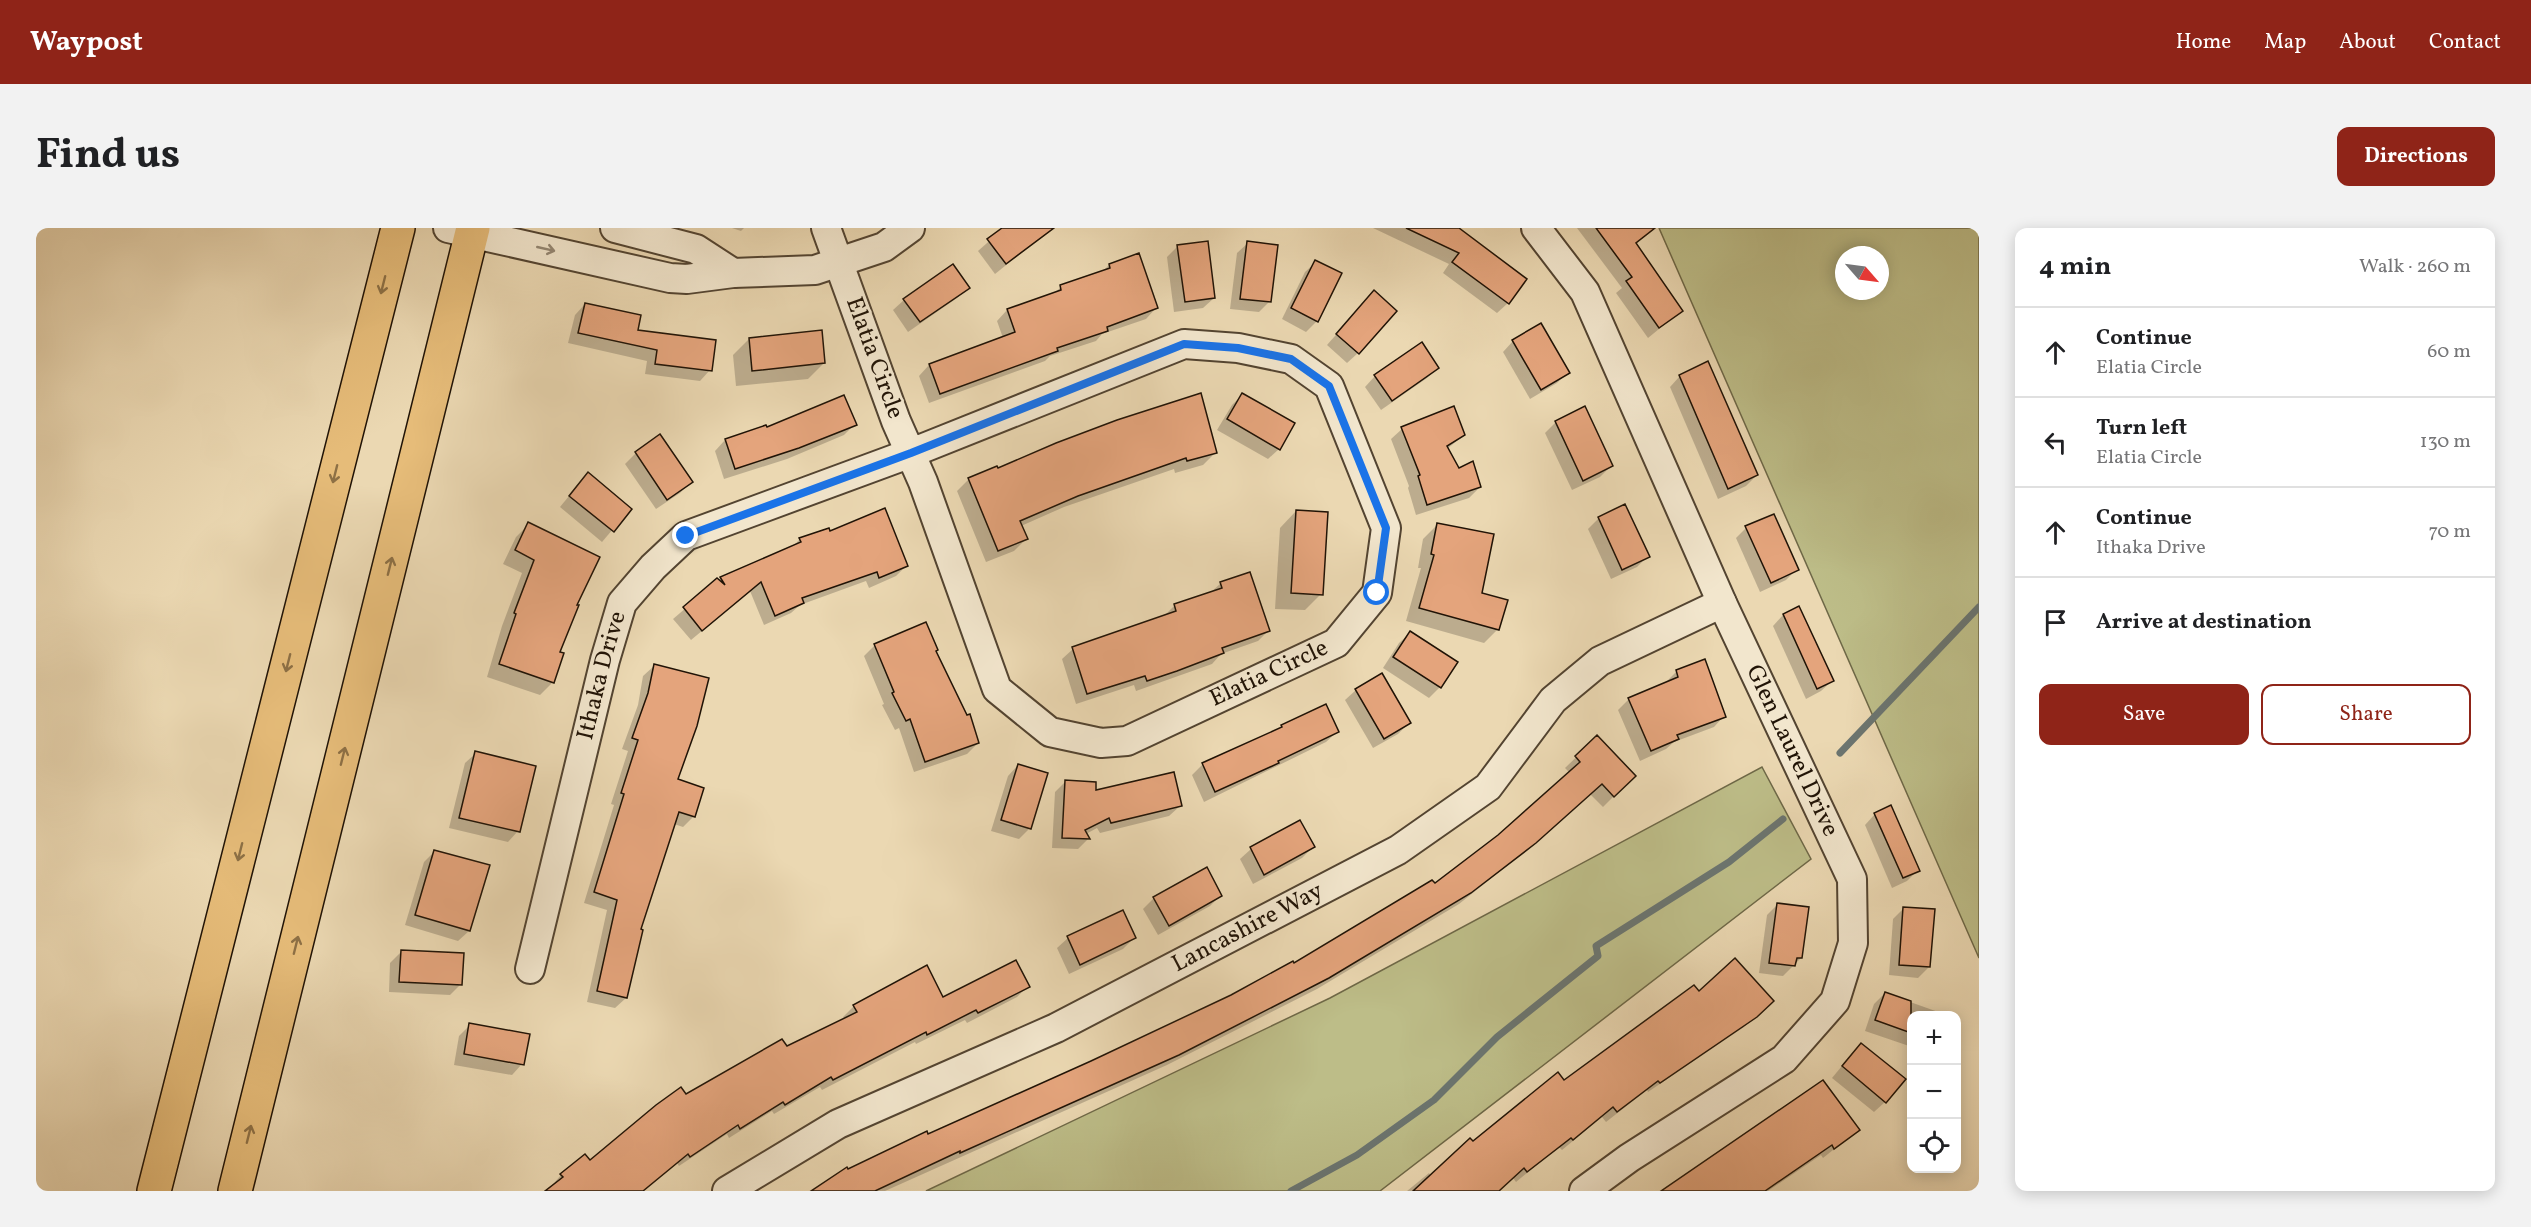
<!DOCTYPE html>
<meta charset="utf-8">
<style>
body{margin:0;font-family:Vollkorn,serif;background:#f2f2f2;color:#202124}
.controls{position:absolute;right:18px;bottom:18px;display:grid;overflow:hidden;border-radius:12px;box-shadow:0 3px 15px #0003}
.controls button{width:54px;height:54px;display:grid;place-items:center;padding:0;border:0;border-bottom:2px solid #e0e0e0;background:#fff;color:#202124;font:30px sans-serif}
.compass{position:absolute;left:1799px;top:18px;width:54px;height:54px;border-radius:50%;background:#fff;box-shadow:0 3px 15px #0003;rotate:118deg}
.stop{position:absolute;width:18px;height:18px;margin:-14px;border:4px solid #1a73e8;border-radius:50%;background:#fff}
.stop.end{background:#1a73e8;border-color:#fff;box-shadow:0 2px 6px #0008}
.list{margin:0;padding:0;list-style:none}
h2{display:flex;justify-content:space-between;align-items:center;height:78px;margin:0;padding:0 24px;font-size:26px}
h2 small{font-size:20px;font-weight:400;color:#757577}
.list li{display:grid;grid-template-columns:39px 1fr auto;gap:18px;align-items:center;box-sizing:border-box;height:90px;padding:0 24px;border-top:2px solid #e0e0e0}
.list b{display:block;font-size:22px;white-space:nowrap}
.list p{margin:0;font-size:20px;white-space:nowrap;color:#757577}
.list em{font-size:20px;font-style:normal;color:#757577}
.actions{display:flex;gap:12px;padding:18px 24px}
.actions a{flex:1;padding:14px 0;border:2px solid #8f2418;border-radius:12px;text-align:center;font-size:21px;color:#8f2418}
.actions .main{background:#8f2418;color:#fff}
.icon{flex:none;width:33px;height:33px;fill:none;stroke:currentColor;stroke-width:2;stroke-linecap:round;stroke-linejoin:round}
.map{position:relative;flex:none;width:1943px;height:963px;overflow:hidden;border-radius:12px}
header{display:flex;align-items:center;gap:36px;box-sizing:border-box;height:84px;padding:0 30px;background:#8f2418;color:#fff}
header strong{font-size:28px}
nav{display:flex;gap:33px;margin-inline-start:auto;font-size:21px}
.intro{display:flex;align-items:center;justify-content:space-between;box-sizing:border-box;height:144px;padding:0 36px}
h1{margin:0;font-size:42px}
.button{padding:15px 27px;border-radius:12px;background:#8f2418;color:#fff;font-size:21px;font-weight:700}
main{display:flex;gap:36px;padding:0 36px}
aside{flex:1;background:#fff;border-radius:12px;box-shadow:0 3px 15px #0003}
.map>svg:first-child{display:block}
.green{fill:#bdbd88;stroke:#6e6847;stroke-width:1.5;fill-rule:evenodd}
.shadow{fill:#0003}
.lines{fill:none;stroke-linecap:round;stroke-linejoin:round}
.stream{stroke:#6b7570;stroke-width:7}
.building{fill:#e4a47c;stroke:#201306;stroke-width:1.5}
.minor-casing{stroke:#534431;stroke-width:32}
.highway-casing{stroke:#201306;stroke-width:36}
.minor{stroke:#f2e6cd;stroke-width:28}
.highway{stroke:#e6bc79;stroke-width:33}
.oneway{stroke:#948773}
.oneway2{stroke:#8d7045}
.route{stroke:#1a73e8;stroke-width:8}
.labels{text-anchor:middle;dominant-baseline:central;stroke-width:5;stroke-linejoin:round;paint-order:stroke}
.street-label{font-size:24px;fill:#201306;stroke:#f2e6cd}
</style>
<header>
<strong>Waypost</strong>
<nav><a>Home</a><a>Map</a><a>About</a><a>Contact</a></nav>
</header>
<div class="intro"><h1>Find us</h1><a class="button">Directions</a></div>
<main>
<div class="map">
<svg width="1943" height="963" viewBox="0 0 1943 963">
<rect width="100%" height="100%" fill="#ebd8b2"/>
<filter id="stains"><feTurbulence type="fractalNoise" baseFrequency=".00333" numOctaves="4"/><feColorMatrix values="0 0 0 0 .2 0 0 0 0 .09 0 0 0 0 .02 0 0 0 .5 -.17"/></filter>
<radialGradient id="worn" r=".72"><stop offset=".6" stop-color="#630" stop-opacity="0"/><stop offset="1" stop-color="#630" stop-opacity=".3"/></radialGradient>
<g class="green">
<path d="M 1623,0 L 1943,0 L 1943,730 ZM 1808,27 L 1844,27 L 1844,63 L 1808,63 Z"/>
<path d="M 1726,539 L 1775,631 L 1344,963 L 890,963 L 1294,770 Z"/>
</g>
<g class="shadow">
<path d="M 696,0 L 708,0 L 705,3 Z"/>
<path d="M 968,0 L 1016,0 L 959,46 L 942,23 Z"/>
<path d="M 1337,0 L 1420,0 L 1472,75 L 1461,85 L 1407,45 L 1413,36 Z"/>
<path d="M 1541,0 L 1596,0 L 1598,15 L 1645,83 L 1612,110 L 1580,65 L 1586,60 Z"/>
<path d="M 1212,15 L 1233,74 L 1223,84 L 1194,81 L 1201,25 Z"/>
<path d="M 1142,18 L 1178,70 L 1167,80 L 1138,84 L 1131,29 Z"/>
<path d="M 1280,34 L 1281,93 L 1270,104 L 1246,91 L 1269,44 Z"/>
<path d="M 1073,37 L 1120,80 L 1110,91 L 1066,106 L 1060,113 L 1014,128 L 1009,133 L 893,175 L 883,148 L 893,137 L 967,110 L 961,93 L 971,82 L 1017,66 L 1025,59 L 1065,45 Z"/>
<path d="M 932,60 L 921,70 L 872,104 L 857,82 L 868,72 Z"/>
<path d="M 1328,75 L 1322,125 L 1311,135 L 1291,117 Z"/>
<path d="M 549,76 L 600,103 L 674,142 L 664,153 L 609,146 L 611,133 L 532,115 L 539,87 Z"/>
<path d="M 713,111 L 788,135 L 772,151 L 700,158 L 697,127 Z"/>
<path d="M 1477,113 L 1532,144 L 1521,155 L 1494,171 L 1467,124 Z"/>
<path d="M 1402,140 L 1391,150 L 1345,182 L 1329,159 L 1339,148 Z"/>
<path d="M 1644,148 L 1721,247 L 1710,258 L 1682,271 L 1634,159 Z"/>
<path d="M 1206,167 L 1243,221 L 1232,231 L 1181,202 L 1196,177 Z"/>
<path d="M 1520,194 L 1575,238 L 1564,249 L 1536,262 L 1509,205 Z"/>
<path d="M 819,196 L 808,207 L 751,231 L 688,251 L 679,223 L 689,212 Z"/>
<path d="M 1366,201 L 1428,207 L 1411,221 L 1422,242 L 1444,259 L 1433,270 L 1380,287 L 1372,260 L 1373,258 L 1355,211 Z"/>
<path d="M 600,225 L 655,254 L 644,265 L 620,281 L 589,236 Z"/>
<path d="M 1179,225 L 1167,237 L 1139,245 L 1138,241 L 1028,279 L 985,298 L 990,311 L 978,323 L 950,334 L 921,263 L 933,251 L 962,242 Z"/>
<path d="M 542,257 L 594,281 L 566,314 L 524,279 Z"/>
<path d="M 1260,283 L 1285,366 L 1269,382 L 1239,381 L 1244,300 Z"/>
<path d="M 1563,290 L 1612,328 L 1601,339 L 1575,351 L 1552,301 Z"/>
<path d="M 493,296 L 539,377 L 522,425 L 517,454 L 504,467 L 451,449 L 466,398 L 486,345 L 467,336 L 480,309 Z"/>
<path d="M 1401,297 L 1445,366 L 1462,401 L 1448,415 L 1370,393 L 1385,340 L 1382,340 L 1387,311 Z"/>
<path d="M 1710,300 L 1761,341 L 1750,352 L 1724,364 L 1700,310 Z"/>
<path d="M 793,305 L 870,338 L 860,348 L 833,360 L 830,353 L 764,377 L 755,385 L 728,397 L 714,363 L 655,412 L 637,391 L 685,350 L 756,319 L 764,311 Z"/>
<path d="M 1185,355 L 1232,403 L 1222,413 L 1185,426 L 1176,436 L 1100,463 L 1098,457 L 1040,476 L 1026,431 L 1037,421 L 1128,388 L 1139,377 L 1174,365 Z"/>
<path d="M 1762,380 L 1796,453 L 1785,463 L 1770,471 L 1737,398 L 1747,387 Z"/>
<path d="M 1374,405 L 1420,435 L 1404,459 L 1393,470 L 1347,440 L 1363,415 Z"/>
<path d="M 839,417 L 898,424 L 942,515 L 931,526 L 878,544 L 863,500 L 859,502 L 846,477 L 848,476 L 828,428 Z"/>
<path d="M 618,438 L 640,552 L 658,588 L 647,599 L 638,596 L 603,702 L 590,770 L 579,780 L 551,774 L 571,682 L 548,675 L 578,577 L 575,576 L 592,523 L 586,521 L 602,477 L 607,448 Z"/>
<path d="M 1641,443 L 1688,488 L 1678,499 L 1638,514 L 1630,521 L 1604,533 L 1582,482 L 1593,471 L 1630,454 Z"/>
<path d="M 1320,462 L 1373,495 L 1362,506 L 1337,520 L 1309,472 Z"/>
<path d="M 1246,498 L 1301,504 L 1290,514 L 1168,574 L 1156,547 L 1167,536 L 1242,502 Z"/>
<path d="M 1561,509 L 1598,548 L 1567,579 L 1554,566 L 1487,625 L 1423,676 L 1281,761 L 1131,837 L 849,963 L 777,963 L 811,943 L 1108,811 L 1258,737 L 1398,657 L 1463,608 L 1534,545 L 1529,540 Z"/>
<path d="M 440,525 L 482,603 L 472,614 L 413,600 L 429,535 Z"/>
<path d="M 982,537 L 994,600 L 983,611 L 955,603 L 972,548 Z"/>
<path d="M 1029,554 L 1058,564 L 1144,578 L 1133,588 L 1064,605 L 1061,600 L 1050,606 L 1052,611 L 1042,621 L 1016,620 L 1019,564 Z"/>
<path d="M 1839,586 L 1882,642 L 1871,653 L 1856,660 L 1829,597 Z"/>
<path d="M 1264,594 L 1277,619 L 1266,630 L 1217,656 L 1204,631 L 1215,621 Z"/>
<path d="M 399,623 L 433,703 L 422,713 L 369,697 L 388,634 Z"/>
<path d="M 1170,642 L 1184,668 L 1174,678 L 1122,707 L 1107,681 L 1118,670 Z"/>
<path d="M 1742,676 L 1765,730 L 1747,748 L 1723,745 L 1731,687 Z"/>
<path d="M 1868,680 L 1893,739 L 1882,750 L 1853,747 L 1857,691 Z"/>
<path d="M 1086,684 L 1098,710 L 1087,721 L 1033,746 L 1021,720 L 1032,710 Z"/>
<path d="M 365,724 L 425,756 L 414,767 L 353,764 L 354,735 Z"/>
<path d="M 992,758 L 981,769 L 931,795 L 929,792 L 880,816 L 879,814 L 786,862 L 784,859 L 738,886 L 736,883 L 693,910 L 691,906 L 643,938 L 641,935 L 607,963 L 511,963 L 525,947 L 554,934 L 649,868 L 809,791 L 807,789 L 818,778 L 906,771 Z"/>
<path d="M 1662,765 L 1725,784 L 1708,799 L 1612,864 L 1611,862 L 1570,894 L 1566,889 L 1526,922 L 1523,919 L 1480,954 L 1477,950 L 1462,963 L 1371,963 L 1393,945 L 1395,948 L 1436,915 Z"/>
<path d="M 1849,765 L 1905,785 L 1904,788 L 1876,788 L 1876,819 L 1829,803 L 1838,776 Z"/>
<path d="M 434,797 L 486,836 L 476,847 L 418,837 L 423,808 Z"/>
<path d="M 1815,827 L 1849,874 L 1838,884 L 1796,850 Z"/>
<path d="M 1822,902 L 1787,930 L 1785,927 L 1732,963 L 1628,963 Z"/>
</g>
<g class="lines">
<g class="stream">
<path d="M 1804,525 L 1943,379"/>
<path d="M 1255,963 L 1321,927 L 1398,872 L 1461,809 L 1562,728 L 1560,718 L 1693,634 L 1747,591"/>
</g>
</g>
<g class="building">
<path d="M 966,0 L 1018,0 L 970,36 L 951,11 Z"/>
<path d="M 1370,0 L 1423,0 L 1491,51 L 1473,76 L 1416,34 L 1423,25 Z"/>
<path d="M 1560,0 L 1619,0 L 1600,15 L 1647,83 L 1623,100 L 1590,53 L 1596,49 Z"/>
<path d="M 1172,13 L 1179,70 L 1149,74 L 1141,17 Z"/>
<path d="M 1211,13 L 1242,17 L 1235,74 L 1204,71 Z"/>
<path d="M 1103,25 L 1122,80 L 1071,99 L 1072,103 L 1021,120 L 1022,123 L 904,166 L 893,136 L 979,104 L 971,81 L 1025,62 L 1024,57 L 1074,40 L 1073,36 Z"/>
<path d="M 1279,32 L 1306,45 L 1282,94 L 1255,80 Z"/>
<path d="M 917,36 L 934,60 L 884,94 L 867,71 Z"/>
<path d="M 1338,62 L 1361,83 L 1323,126 L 1300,106 Z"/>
<path d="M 549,75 L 605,87 L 602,102 L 680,112 L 676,143 L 619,136 L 621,122 L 542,105 Z"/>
<path d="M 1505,95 L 1534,145 L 1505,162 L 1476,112 Z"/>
<path d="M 786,102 L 789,135 L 716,143 L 713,110 Z"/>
<path d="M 1386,114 L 1403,140 L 1356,173 L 1338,147 Z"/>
<path d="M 1672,133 L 1722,247 L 1692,261 L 1643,147 Z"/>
<path d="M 1165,165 L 1181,225 L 1151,233 L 1150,230 L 1042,268 L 984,293 L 992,311 L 962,323 L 932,250 L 961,238 L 962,240 L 1020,215 L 1081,192 Z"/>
<path d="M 1206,165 L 1259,195 L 1244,222 L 1191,191 Z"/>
<path d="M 808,167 L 821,197 L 763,220 L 699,241 L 689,211 L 730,197 L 731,199 Z"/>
<path d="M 1418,178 L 1429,207 L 1411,218 L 1423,240 L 1437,233 L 1445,259 L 1391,277 L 1382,248 L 1384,247 L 1365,199 Z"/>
<path d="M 1549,178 L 1577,238 L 1547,253 L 1519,193 Z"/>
<path d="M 624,206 L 657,254 L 631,272 L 599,224 Z"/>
<path d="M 552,244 L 596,281 L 578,304 L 533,268 Z"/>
<path d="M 1589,276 L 1614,329 L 1586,342 L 1562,289 Z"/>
<path d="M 849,280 L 872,338 L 843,350 L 841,344 L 766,370 L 768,375 L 739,388 L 725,354 L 666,403 L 647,379 L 681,350 L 689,357 L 684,349 L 765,314 L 763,310 L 793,300 L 794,303 Z"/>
<path d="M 1260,282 L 1292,284 L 1287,367 L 1255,365 Z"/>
<path d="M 1738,286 L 1763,342 L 1735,355 L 1709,298 Z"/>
<path d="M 492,294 L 564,329 L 541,377 L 543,377 L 524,424 L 528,425 L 518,455 L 463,436 L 480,386 L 478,385 L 498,332 L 479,322 Z"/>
<path d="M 1401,295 L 1458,306 L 1446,365 L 1472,372 L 1463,402 L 1383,380 L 1398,327 L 1395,326 Z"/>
<path d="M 1214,344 L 1234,403 L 1186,420 L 1188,425 L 1141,443 L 1111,453 L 1109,448 L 1051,466 L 1036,419 L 1140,383 L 1138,376 L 1186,360 L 1184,354 Z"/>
<path d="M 1763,378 L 1798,453 L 1781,461 L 1747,386 Z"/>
<path d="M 890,394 L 902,422 L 900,423 L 931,487 L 934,486 L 943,515 L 889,534 L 874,491 L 870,493 L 856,465 L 858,464 L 838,416 Z"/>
<path d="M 1374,403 L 1422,434 L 1405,460 L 1357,429 Z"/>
<path d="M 1669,431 L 1690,489 L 1641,507 L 1643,511 L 1615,523 L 1592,470 L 1642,449 L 1640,442 Z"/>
<path d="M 618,436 L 673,450 L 661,498 L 642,551 L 668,560 L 659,589 L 643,584 L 605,701 L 607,702 L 591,770 L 561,763 L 581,672 L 558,664 L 588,566 L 585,565 L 602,512 L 596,510 L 612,465 Z"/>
<path d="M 1346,445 L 1375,495 L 1348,511 L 1319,461 Z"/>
<path d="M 1290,476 L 1303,504 L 1242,533 L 1243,535 L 1179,564 L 1166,535 L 1246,499 L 1245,497 Z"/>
<path d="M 1561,507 L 1600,548 L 1578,569 L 1566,556 L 1500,615 L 1435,665 L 1293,750 L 1143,827 L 924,925 L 924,923 L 839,963 L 775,963 L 811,939 L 812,941 L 891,903 L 892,906 L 1055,833 L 1195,767 L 1257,733 L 1258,735 L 1396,652 L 1399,655 L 1462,607 L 1544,534 L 1539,528 Z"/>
<path d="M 439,523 L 500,538 L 484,604 L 423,590 Z"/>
<path d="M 982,536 L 1012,545 L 995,601 L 965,592 Z"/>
<path d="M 1138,544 L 1146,578 L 1075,595 L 1073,590 L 1049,602 L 1054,611 L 1026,610 L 1029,552 L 1060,554 L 1060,562 Z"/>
<path d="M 1855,577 L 1884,643 L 1867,650 L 1838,585 Z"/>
<path d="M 1264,592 L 1279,619 L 1228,647 L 1214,619 Z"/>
<path d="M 398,622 L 454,637 L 434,703 L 379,687 Z"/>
<path d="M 1171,639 L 1186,668 L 1133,698 L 1117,669 Z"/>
<path d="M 1741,675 L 1773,679 L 1766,730 L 1761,730 L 1759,738 L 1733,735 Z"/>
<path d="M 1867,679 L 1899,681 L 1894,739 L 1863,737 Z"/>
<path d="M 1087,682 L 1100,710 L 1044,737 L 1031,708 Z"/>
<path d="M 365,722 L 428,725 L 426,757 L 363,754 Z"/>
<path d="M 1699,730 L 1738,773 L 1721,789 L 1624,855 L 1622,853 L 1581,884 L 1577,879 L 1537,912 L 1535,910 L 1491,944 L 1488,940 L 1463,963 L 1377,963 L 1434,910 L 1437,913 L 1522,844 L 1528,852 L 1658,757 L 1663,763 Z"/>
<path d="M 980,732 L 994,759 L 942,785 L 940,782 L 891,807 L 890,804 L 797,852 L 795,849 L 749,877 L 747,874 L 704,901 L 702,897 L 654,929 L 652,926 L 607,963 L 509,963 L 527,949 L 524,946 L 549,926 L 554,932 L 620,877 L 645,859 L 650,866 L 746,811 L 751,818 L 821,784 L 817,777 L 891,737 L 907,769 Z"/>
<path d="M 1849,764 L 1875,773 L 1875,805 L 1839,792 Z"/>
<path d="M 433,795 L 494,806 L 488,837 L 428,826 Z"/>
<path d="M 1825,815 L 1870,851 L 1850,875 L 1806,838 Z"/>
<path d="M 1787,852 L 1824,902 L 1798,921 L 1796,917 L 1729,963 L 1625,963 Z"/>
</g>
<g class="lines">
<g class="minor-casing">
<g id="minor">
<path d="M 412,0 L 634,50 L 651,51 L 697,45 L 779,42 L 848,19 L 874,0"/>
<path d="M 579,0 L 660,21 L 697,45"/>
<path id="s1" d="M 1500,0 L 1549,64 L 1686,375 L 1816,651 L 1817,715 L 1799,773 L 1748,831 L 1593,930 L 1548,963"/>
<path id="s2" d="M 494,741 L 569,432 L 586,375 L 617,339 L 650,308 L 875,225 L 1148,116 L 1202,120 L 1255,131 L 1293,158 L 1350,300 L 1341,365 L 1300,415 L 1091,513 L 1065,515 L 1014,504 L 961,461 L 887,254 L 860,193 L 790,0"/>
<path id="s3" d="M 691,963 L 802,896 L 1020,800 L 1362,622 L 1452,559 L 1517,472 L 1564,433 L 1686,375"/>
</g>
</g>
<g class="highway-casing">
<g id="highway">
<path d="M 118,963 L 362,0"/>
<path d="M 199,963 L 437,0"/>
</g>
</g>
<use href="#minor" class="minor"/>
<use href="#highway" class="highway"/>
</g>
<defs><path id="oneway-shaft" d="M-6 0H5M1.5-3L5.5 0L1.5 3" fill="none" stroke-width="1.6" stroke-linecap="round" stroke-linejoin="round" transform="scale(1.5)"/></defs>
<use class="oneway" href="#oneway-shaft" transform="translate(510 21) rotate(13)"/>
<g class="oneway2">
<use href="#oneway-shaft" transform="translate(347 57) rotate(104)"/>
<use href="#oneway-shaft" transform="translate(299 246) rotate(104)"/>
<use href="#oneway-shaft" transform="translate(354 338) rotate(-76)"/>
<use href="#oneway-shaft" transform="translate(252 435) rotate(104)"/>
<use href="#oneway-shaft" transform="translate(307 528) rotate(-76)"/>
<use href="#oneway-shaft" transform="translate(204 624) rotate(104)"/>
<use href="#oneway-shaft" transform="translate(260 717) rotate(-76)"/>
<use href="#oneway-shaft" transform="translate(213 906) rotate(-76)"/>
</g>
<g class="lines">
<path class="route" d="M 650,308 L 875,225 L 1148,116 L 1202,120 L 1255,131 L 1293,158 L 1350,300 L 1341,365"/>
</g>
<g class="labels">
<g class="street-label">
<text transform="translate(838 130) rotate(70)">Elatia Circle</text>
<text transform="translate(1233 446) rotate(-25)">Elatia Circle</text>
<text stroke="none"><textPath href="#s2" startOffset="302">Ithaka Drive</textPath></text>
<text stroke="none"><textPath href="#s1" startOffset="584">Glen Laurel Drive</textPath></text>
<text stroke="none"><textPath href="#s3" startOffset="584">Lancashire Way</textPath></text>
</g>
</g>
<rect width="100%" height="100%" filter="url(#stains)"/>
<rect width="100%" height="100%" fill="url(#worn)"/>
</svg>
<div class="controls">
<button>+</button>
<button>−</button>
<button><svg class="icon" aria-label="locate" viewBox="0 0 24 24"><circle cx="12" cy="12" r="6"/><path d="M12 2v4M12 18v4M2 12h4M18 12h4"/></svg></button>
</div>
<svg class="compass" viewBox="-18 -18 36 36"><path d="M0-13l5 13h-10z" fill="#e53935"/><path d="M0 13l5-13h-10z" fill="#757577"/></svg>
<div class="stop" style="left:1341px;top:365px"></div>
<div class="stop end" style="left:650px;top:308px"></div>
</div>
<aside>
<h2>4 min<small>Walk · 260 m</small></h2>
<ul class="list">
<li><svg class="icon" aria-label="ahead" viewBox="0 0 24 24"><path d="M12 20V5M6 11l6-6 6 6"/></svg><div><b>Continue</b><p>Elatia Circle</p></div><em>60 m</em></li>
<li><svg class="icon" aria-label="left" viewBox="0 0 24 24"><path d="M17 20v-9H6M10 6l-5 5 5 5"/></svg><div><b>Turn left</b><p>Elatia Circle</p></div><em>130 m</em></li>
<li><svg class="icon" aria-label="ahead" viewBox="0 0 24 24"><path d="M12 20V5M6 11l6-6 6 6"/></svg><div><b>Continue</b><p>Ithaka Drive</p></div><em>70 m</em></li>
<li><svg class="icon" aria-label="arrive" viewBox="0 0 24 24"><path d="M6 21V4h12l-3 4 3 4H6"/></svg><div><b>Arrive at destination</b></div></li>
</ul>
<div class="actions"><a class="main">Save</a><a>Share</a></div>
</aside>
</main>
